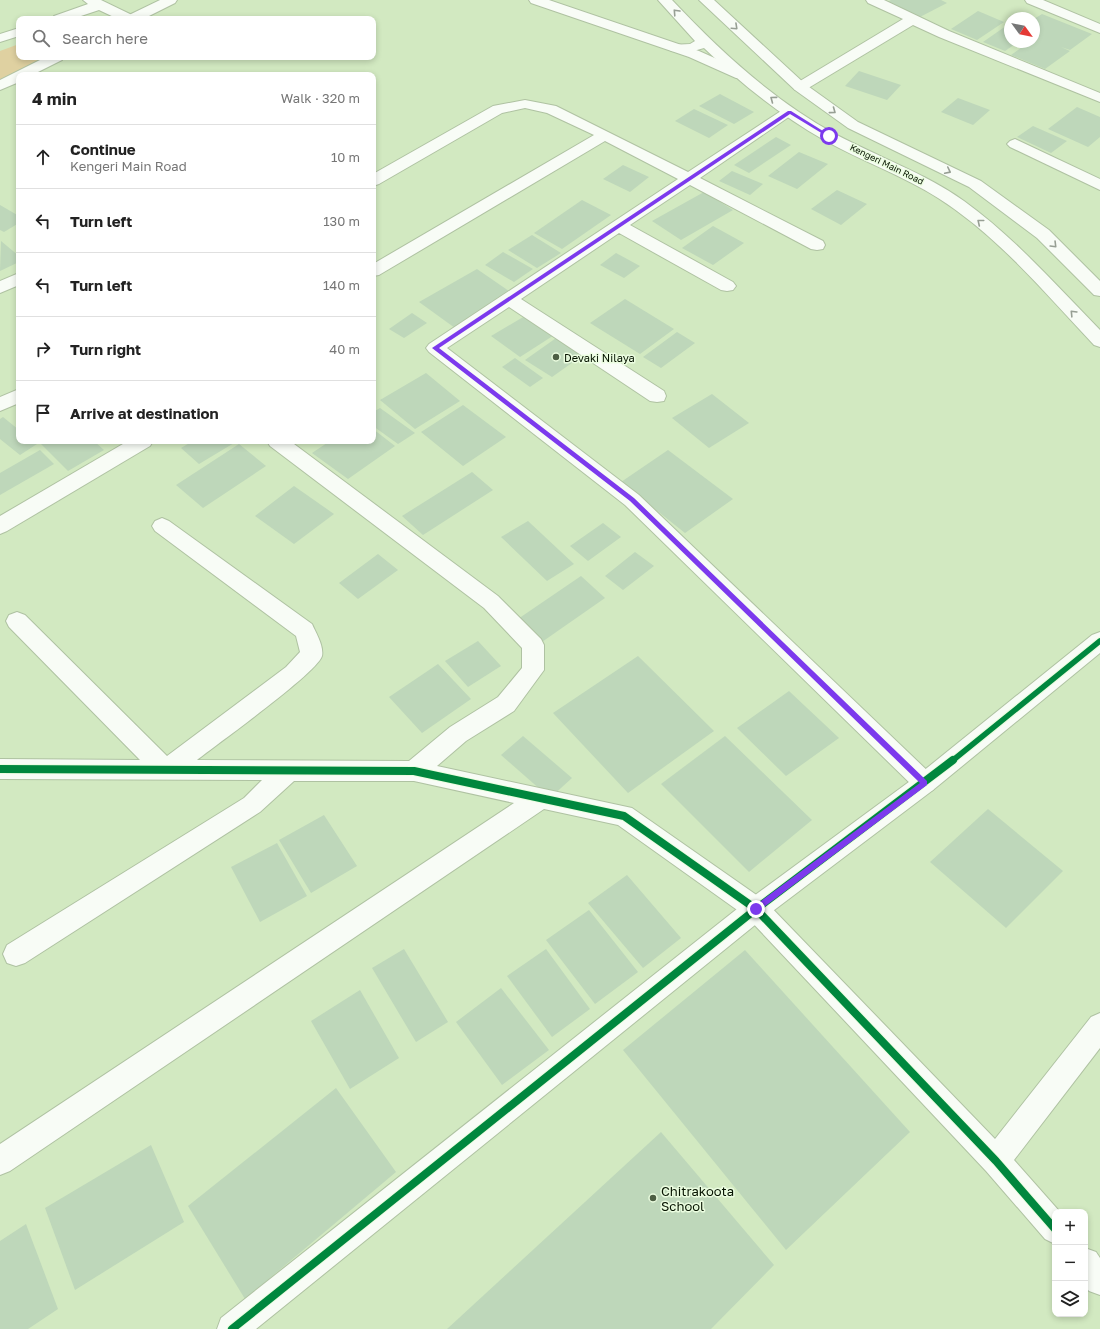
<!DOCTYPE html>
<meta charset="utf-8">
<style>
body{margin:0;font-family:"Golos Text",sans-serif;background:#f2f2f2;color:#222}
.controls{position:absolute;right:12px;bottom:12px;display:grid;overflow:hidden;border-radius:8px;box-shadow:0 2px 6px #0003}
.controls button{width:36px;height:36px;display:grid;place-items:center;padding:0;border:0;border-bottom:1px solid #e0e0e0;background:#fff;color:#222;font:20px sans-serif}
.compass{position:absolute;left:1004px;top:12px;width:36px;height:36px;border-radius:50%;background:#fff;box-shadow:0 2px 6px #0003;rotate:123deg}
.stop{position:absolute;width:12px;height:12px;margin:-9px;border:3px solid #7c3aed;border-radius:50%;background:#fff}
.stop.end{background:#7c3aed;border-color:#fff;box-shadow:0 1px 4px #0008}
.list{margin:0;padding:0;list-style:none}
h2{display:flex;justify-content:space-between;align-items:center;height:52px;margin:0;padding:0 16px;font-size:17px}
h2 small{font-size:13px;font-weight:400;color:#767676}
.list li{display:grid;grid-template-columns:26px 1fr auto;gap:12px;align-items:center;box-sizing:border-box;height:64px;padding:0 16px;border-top:1px solid #e0e0e0}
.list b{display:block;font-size:15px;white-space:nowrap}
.list p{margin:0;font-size:13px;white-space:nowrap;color:#767676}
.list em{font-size:13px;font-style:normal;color:#767676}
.icon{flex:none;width:22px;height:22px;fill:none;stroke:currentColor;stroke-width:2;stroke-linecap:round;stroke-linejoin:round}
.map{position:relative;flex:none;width:1100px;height:1329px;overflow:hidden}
.search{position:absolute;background:#fff;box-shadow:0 2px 6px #0003;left:16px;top:16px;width:360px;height:44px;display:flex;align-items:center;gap:10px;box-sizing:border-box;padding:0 14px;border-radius:8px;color:#767676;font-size:15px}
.panel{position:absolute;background:#fff;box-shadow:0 2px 6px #0003;left:16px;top:72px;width:360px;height:372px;border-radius:8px}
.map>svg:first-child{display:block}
.green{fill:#dfd1a1}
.building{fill:#bed7ba}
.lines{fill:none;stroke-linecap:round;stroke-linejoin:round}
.minor-casing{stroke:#afc2a2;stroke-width:2}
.tertiary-casing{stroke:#afc2a2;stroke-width:2}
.primary-casing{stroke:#afc2a2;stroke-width:2}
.minor{fill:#f8fcf6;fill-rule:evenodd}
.tertiary{fill:#f8fcf6;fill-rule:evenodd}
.primary{fill:#f8fcf6;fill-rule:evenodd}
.cycleway-far1-casing{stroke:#ebfde0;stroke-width:8}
.cycleway-casing{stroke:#ebfde0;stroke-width:10}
.cycleway-far1{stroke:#00873e;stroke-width:5.5}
.cycleway{stroke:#00873e;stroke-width:8}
.oneway{stroke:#979f94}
.route{fill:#7c3aed}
.poi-dot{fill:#4d5f44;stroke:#ebfde0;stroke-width:1.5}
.labels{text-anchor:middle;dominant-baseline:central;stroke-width:3;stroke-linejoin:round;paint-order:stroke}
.far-street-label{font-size:9px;fill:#061400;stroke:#ebfde0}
.poi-label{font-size:11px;fill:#061400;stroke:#ebfde0;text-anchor:start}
.near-poi-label{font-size:13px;fill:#061400;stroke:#ebfde0;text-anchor:start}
</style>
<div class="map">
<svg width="1100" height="1329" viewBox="0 0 1100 1329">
<rect width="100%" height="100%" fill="#d2e9c1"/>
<path class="green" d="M 19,44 L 19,57 L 50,57 L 0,83 L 0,51 Z"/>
<g class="building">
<path d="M 891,0 L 941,0 L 947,3 L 918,18 L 887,2 Z"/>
<path d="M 978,11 L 1004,22 L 977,40 L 951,29 Z"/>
<path d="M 1042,14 L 1092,34 L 1070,50 L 1061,47 L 1070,51 L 1045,69 L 1011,55 L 1029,42 L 1034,42 L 1034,39 L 1037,37 L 1034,36 L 1034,19 Z"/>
<path d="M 1006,26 L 1010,27 L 1010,42 L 1018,42 L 1005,51 L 983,42 Z"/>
<path d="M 859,71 L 901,85 L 887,100 L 845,86 Z"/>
<path d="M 720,94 L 754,112 L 734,124 L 699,106 Z"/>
<path d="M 958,98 L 990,110 L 973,125 L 941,112 Z"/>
<path d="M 1077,107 L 1100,117 L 1100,137 L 1088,147 L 1048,129 Z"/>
<path d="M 694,109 L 728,125 L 709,138 L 675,121 Z"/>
<path d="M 1033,126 L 1067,141 L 1051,153 L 1017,137 Z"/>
<path d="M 776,137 L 791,145 L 749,173 L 734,165 Z"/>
<path d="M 799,152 L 828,164 L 797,189 L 768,176 Z"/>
<path d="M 623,165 L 649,177 L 630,192 L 603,179 Z"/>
<path d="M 732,171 L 763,184 L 750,195 L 719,181 Z"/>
<path d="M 837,190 L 867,204 L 841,225 L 811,209 Z"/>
<path d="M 704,192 L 733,210 L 681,240 L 652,221 Z"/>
<path d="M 582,200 L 611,215 L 562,249 L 534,233 Z"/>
<path d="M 0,205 L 19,216 L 19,223 L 4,232 L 0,230 Z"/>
<path d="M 713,226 L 744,243 L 713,265 L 682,248 Z"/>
<path d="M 532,235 L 561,253 L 537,268 L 508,250 Z"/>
<path d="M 1,241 L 19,256 L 19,262 L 0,271 Z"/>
<path d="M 503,252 L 533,269 L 514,282 L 485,265 Z"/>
<path d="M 616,253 L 640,266 L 624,278 L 600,265 Z"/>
<path d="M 477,269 L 512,293 L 455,328 L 419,302 Z"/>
<path d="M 625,299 L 674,329 L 640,354 L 590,323 Z"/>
<path d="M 412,313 L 427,323 L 404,338 L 389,329 Z"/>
<path d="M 530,313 L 559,332 L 520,357 L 491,336 Z"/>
<path d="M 677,332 L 695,343 L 661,368 L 643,357 Z"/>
<path d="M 559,336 L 586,353 L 552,377 L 525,360 Z"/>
<path d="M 515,358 L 543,378 L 530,387 L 502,367 Z"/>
<path d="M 426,373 L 460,401 L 415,429 L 380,400 Z"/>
<path d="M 712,394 L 749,423 L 709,448 L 672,418 Z"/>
<path d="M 463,405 L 506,437 L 463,466 L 421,432 Z"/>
<path d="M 380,408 L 415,433 L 398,444 L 373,426 L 373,412 Z"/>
<path d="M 3,417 L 19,430 L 19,441 L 33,441 L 37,444 L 20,455 L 0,439 L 0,419 Z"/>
<path d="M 373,429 L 395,446 L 348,479 L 312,453 L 330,441 L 373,441 Z"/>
<path d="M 38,441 L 94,441 L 104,450 L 68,471 Z"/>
<path d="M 193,441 L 232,441 L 234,443 L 199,464 L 181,448 Z"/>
<path d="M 239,444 L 266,466 L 203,508 L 176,485 Z"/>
<path d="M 40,450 L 54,464 L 0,495 L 0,473 Z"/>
<path d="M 668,450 L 733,499 L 685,533 L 621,482 Z"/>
<path d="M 472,472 L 493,490 L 423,535 L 402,516 Z"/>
<path d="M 294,486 L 334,514 L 294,544 L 255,516 Z"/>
<path d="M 528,521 L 574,564 L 547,581 L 501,537 Z"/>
<path d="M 603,523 L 621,537 L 588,561 L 570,546 Z"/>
<path d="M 635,552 L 654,566 L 623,590 L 605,576 Z"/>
<path d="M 378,554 L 398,570 L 358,599 L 339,583 Z"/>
<path d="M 581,576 L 605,598 L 539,644 L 515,621 Z"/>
<path d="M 478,641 L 501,666 L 468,687 L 445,661 Z"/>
<path d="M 638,656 L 714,731 L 628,793 L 553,713 Z"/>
<path d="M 438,664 L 471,699 L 422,733 L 389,697 Z"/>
<path d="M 789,691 L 839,738 L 786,776 L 737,728 Z"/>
<path d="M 523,736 L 572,778 L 550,798 L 501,755 Z"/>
<path d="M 725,736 L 812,820 L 749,872 L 661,784 Z"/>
<path d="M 988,809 L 1063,871 L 1006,928 L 930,862 Z"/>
<path d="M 324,815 L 357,866 L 311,893 L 279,840 Z"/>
<path d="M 277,843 L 307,896 L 260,922 L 231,867 Z"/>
<path d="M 627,875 L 681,938 L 643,968 L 588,903 Z"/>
<path d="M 589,910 L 638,972 L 595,1004 L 546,940 Z"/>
<path d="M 404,949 L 448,1022 L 416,1042 L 372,968 Z"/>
<path d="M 546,949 L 590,1009 L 552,1037 L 507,976 Z"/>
<path d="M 745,950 L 910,1132 L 786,1250 L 623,1050 Z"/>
<path d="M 501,988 L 549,1050 L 502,1085 L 456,1022 Z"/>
<path d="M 360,990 L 399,1058 L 350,1089 L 311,1021 Z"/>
<path d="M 336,1088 L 396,1172 L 245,1299 L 188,1206 Z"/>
<path d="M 661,1132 L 774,1265 L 711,1329 L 447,1329 Z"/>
<path d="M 151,1145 L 184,1222 L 75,1290 L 45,1208 Z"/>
<path d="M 26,1224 L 58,1309 L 28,1329 L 0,1329 L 0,1241 Z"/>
</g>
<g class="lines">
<g class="minor-casing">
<g id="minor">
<path d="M 83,0 L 101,0 L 134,16 L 136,19 L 118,19 L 99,10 L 72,19 L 52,19 L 54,16 L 88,4 Z"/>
<path d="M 866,0 L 884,0 L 949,31 L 1100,93 L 1100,102 L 939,37 L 913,25 L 805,90 L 795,90 L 793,87 L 795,84 L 903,19 L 868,3 Z"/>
<path d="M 1025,0 L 1043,0 L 1100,24 L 1100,33 L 1027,3 Z"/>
<path d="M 19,28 L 19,36 L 0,42 L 0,34 Z"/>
<path d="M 525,100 L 556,106 L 688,172 L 784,109 L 794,109 L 796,112 L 700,178 L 823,241 L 825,245 L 823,249 L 817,250 L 811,249 L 690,185 L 630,225 L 733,282 L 736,286 L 733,290 L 727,291 L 721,290 L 619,233 L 521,299 L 664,391 L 666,396 L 664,401 L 657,402 L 650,401 L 509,307 L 447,348 L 639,495 L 933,776 L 937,783 L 933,790 L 925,793 L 917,790 L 625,505 L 429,352 L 426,348 L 429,344 L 678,179 L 605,141 L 379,275 L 373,276 L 373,264 L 594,135 L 547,113 L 525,108 L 502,113 L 379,184 L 373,186 L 373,174 L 493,106 Z"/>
<path d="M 1015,139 L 1100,179 L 1100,190 L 1010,147 L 1007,144 L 1010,141 Z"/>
<path d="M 19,273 L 19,285 L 0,293 L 0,281 Z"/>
<path d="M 19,389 L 19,403 L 0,411 L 0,397 Z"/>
<path d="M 128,441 L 153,441 L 150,446 L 7,531 L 0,534 L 0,516 Z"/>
<path d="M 267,441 L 290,441 L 498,596 L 541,639 L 544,645 L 544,670 L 514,711 L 466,741 L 437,766 L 632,808 L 765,901 L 995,1139 L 1091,1017 L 1100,1013 L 1100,1048 L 1014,1160 L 1060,1212 L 1055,1212 L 1055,1244 L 1045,1239 L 986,1171 L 747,917 L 618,825 L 544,809 L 10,1171 L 0,1175 L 0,1144 L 514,803 L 414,781 L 294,781 L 260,812 L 25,963 L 16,966 L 7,963 L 3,954 L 7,945 L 244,798 L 262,780 L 0,779 L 0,759 L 140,760 L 9,627 L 6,621 L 9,615 L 17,612 L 25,615 L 167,756 L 286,667 L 300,652 L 296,636 L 155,531 L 152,526 L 155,521 L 162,518 L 169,521 L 312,624 C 316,633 324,646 322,656 C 317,673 217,744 197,760 L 409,761 L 450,727 L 498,697 L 522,668 L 522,648 L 484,608 L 270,446 Z"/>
<path d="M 1085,1248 L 1096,1252 L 1100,1258 L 1100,1295 L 1089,1291 L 1085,1286 Z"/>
</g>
</g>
<g class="tertiary-casing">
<g id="tertiary">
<path d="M 160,0 L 177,0 L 175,3 L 143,19 L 125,19 L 127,16 Z"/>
<path d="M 529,0 L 549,0 L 699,51 L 746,72 L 748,75 L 746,78 L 736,78 L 689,57 L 531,3 Z"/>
<path d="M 46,57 L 64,57 L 62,60 L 32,75 L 19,75 L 19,82 L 0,90 L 0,80 Z"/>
<path d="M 1100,632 L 1100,653 L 933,790 L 765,917 L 256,1329 L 217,1329 L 221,1318 L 747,901 L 917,776 L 1092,635 Z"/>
</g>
</g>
<g class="primary-casing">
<g id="primary">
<path d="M 658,0 L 672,0 C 720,51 773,100 835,134 C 878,157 925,173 964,201 C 1015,238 1056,285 1100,330 L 1100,347 L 1094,345 C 1045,293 998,236 938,198 C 902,175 861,161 824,140 C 780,115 740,83 704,48 L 690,52 L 671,51 L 669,48 L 671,45 L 690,44 L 695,41 Z"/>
<path d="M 699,0 L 714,0 L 805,84 L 858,122 L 981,181 L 1049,230 L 1100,281 L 1100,296 L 1094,295 L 1037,238 L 969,187 L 848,128 L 795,90 Z"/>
</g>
</g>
<use href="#minor" class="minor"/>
<use href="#tertiary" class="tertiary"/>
<use href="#primary" class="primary"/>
<g class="cycleway-far1-casing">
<path id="cycleway-far1" d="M 952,761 L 1100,641"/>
</g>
<g class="cycleway-casing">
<g id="cycleway">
<path d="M 0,769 L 414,771 L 624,816 L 756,909 L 996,1161 L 1055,1229"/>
<path d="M 232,1329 L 756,909 L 953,760"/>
</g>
</g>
<use href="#cycleway-far1" class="cycleway-far1"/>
<use href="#cycleway" class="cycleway"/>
</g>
<defs><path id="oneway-chevron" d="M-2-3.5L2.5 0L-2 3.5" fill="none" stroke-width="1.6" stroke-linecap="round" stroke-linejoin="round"/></defs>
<g class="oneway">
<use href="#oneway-chevron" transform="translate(676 12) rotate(-133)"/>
<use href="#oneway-chevron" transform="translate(735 27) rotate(43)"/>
<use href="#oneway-chevron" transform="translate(773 99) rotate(-143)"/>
<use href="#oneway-chevron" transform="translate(833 111) rotate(36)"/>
<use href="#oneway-chevron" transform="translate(948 171) rotate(26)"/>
<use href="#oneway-chevron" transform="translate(980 222) rotate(-141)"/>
<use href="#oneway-chevron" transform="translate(1054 245) rotate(45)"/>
<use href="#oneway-chevron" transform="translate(1073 313) rotate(-134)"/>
</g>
<path class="route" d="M 788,111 L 791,111 L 831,136 L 828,137 L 790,114 L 439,348 L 634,498 L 927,781 L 927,785 L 756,913 L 753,912 L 753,907 L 920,783 L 630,501 L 432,348 Z"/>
<g class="poi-dot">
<circle cx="556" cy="357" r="4"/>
<circle cx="653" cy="1198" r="4"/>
</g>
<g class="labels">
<g class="far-street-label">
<text transform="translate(887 164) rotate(26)">Kengeri Main Road</text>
</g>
<g class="poi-label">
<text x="564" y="357">Devaki Nilaya</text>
</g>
<g class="near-poi-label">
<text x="661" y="1191">Chitrakoota<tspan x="661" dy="15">School</tspan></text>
</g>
</g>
</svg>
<div class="controls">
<button>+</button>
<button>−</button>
<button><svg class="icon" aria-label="layers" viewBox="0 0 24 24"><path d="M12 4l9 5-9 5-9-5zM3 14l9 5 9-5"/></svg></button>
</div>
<svg class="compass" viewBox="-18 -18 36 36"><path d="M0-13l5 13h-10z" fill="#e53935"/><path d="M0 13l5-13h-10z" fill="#767676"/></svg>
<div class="stop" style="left:829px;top:136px"></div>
<div class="stop end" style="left:756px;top:909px"></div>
<div class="search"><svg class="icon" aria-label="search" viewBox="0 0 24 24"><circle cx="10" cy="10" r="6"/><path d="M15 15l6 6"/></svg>Search here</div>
<section class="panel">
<h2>4 min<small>Walk · 320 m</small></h2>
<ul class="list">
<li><svg class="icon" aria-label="ahead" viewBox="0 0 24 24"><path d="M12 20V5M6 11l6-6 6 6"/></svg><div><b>Continue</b><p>Kengeri Main Road</p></div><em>10 m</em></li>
<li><svg class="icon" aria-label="left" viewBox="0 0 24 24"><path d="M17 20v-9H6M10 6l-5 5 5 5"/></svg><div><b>Turn left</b></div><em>130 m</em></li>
<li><svg class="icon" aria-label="left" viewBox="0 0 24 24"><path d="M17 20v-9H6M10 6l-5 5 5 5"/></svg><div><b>Turn left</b></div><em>140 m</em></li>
<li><svg class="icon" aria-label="right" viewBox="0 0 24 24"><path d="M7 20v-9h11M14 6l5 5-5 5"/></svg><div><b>Turn right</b></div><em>40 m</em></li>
<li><svg class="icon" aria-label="arrive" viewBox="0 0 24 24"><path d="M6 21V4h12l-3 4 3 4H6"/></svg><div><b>Arrive at destination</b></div></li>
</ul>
</section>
</div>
